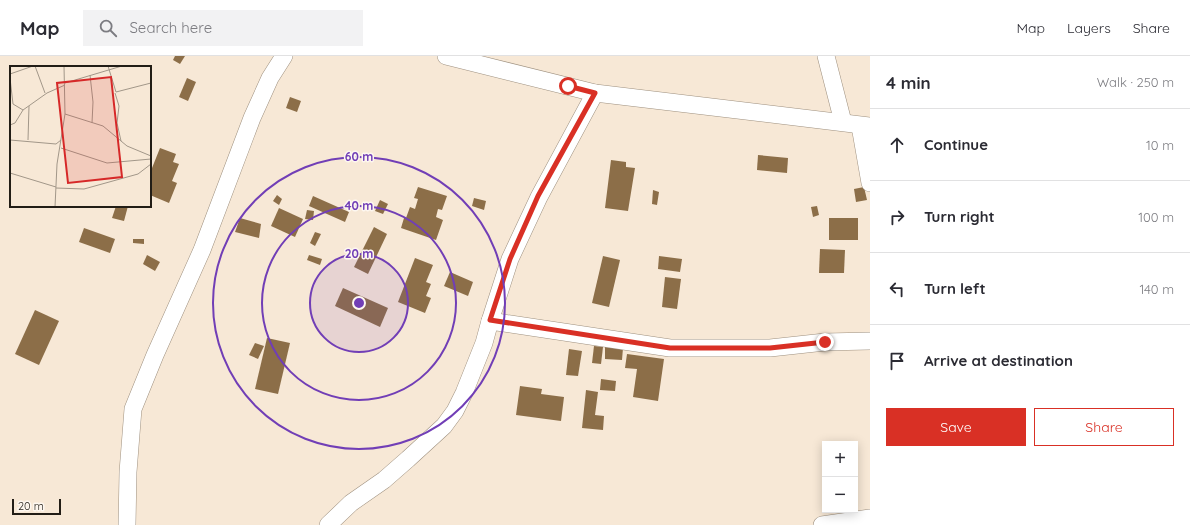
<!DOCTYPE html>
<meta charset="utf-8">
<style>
body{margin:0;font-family:Quicksand,sans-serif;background:#f2f2f3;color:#2b2b33}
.controls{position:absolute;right:12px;bottom:12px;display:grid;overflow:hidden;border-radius:0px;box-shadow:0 2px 10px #0003}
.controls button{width:36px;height:36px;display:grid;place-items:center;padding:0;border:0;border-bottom:1px solid #e1e1e2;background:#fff;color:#2b2b33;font:20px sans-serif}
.scale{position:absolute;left:12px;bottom:10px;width:49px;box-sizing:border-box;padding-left:4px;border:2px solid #221d16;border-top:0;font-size:11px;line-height:14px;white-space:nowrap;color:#221d16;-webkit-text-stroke:3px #fdf7f0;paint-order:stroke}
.stop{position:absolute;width:12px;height:12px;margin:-9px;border:3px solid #d93025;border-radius:50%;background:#fff}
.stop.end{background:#d93025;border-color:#fff;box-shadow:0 1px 4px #0008}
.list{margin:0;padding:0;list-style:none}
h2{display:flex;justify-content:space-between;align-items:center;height:52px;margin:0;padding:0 16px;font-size:17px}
h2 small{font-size:13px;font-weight:400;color:#7c7c81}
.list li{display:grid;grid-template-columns:26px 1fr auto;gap:12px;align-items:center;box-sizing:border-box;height:72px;padding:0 16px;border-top:1px solid #e1e1e2}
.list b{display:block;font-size:15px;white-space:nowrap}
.list em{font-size:13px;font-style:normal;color:#7c7c81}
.actions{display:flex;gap:8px;padding:12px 16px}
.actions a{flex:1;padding:9px 0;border:1px solid #d93025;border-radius:0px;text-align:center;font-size:14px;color:#d93025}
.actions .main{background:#d93025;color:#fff}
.icon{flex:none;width:22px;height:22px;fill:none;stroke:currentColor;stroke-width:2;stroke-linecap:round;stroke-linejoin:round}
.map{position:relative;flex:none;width:870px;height:469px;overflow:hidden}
header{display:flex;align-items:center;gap:24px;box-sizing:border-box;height:56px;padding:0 20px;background:#fff;border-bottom:1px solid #e1e1e2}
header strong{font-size:19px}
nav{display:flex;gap:22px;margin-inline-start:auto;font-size:14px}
.search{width:280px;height:36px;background:#f2f2f3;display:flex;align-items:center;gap:10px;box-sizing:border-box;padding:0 14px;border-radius:0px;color:#7c7c81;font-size:15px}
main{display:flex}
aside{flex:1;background:#fff}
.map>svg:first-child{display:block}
.building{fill:#8c6e48}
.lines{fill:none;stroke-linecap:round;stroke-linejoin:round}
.minor-casing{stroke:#9e907f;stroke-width:18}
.minor{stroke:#fff;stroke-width:17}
.route{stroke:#d93025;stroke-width:5}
.ring{fill:none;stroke:#713eb6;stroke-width:2}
.inset-road{fill:none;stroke:#a29789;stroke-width:1}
.view{fill:#d62828;fill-opacity:0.15;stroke:#d62828;stroke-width:2}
.inset-edge{fill:none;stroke:#221d16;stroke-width:2}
.centre{fill:#713eb6;stroke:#fdf7f0;stroke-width:2}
.ring-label{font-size:12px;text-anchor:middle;font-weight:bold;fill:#713eb6;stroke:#fdf7f0;stroke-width:3;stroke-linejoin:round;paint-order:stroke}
</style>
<header>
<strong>Map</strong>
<div class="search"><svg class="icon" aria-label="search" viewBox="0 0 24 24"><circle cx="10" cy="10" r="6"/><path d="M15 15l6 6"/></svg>Search here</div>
<nav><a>Map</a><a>Layers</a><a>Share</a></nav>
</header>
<main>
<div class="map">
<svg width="870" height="469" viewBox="0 0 870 469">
<rect width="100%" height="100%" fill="#f7e8d6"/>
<g class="building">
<path d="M 175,0 L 185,0 L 180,8 L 173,4 Z"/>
<path d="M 187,22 L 196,26 L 188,45 L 179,41 Z"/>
<path d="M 290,41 L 301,45 L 297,56 L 286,52 Z"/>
<path d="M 160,92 L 176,98 L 173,106 L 179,108 L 172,125 L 177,127 L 169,147 L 150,139 L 150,126 L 151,123 L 150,123 L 150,117 Z"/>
<path d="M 758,99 L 788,102 L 787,117 L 757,114 Z"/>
<path d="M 611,104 L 626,106 L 626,111 L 635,112 L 628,155 L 605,152 Z"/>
<path d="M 418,131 L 447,140 L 442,154 L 438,153 L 436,161 L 443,164 L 436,184 L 401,172 L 404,162 L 406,162 L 410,151 L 415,153 L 418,143 L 414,142 Z"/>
<path d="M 864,131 L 867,144 L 856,146 L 854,133 Z"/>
<path d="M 653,134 L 659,136 L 657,149 L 652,148 Z"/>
<path d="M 277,139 L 282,143 L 279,149 L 273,145 Z"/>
<path d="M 313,140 L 349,156 L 345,166 L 309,150 Z"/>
<path d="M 474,142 L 486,145 L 484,154 L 472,150 Z"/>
<path d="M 380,144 L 388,148 L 383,158 L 375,155 Z"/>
<path d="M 116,150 L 128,150 L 124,165 L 112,162 Z"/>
<path d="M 817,150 L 819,159 L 813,161 L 811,151 Z"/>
<path d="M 279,152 L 303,163 L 295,181 L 271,170 Z"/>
<path d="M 307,154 L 314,155 L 313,164 L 305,163 Z"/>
<path d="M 240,162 L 261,168 L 259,182 L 235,176 Z"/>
<rect x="829" y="162" width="29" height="22"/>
<path d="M 374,171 L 387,178 L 368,218 L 354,211 Z"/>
<path d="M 84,172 L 115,183 L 110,197 L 79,186 Z"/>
<path d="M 315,176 L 321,178 L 315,190 L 310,187 Z"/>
<path d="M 133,183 L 144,183 L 144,188 L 133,187 Z"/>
<path d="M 820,193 L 845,194 L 844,217 L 819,217 Z"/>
<path d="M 147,199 L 160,206 L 155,215 L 143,208 Z"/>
<path d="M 309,199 L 322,203 L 320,209 L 307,204 Z"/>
<path d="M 603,200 L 620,204 L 609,251 L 592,247 Z"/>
<path d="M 659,200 L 682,203 L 680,216 L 658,213 Z"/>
<path d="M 415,202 L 433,209 L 426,226 L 431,228 L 426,240 L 431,242 L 425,257 L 398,246 Z"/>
<path d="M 450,216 L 473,226 L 468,240 L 444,230 Z"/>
<path d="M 665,221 L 681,223 L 677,253 L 662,251 Z"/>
<path d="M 343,232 L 388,252 L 380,271 L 335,250 Z"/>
<path d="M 35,254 L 59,265 L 39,309 L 15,298 Z"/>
<path d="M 267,282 L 290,287 L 278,338 L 255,333 Z"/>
<path d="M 255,287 L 264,290 L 258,303 L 249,299 Z"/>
<path d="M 594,290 L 603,291 L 601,308 L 592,307 Z"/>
<path d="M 605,291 L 623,292 L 622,304 L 605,303 Z"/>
<path d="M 569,293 L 582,295 L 578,320 L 566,319 Z"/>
<path d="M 627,298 L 664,303 L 658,345 L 633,341 L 637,313 L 625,312 Z"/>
<path d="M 601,323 L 616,325 L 615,335 L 600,334 Z"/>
<path d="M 520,330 L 542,333 L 541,338 L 564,341 L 561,365 L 516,359 Z"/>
<path d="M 586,334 L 598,336 L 595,359 L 604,360 L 603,374 L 582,372 Z"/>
</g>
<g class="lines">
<g class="minor-casing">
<g id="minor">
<path d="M 446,0 L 595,37 L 870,70"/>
<path d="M 826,0 L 843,66"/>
<path d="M 860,70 L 870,127"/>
<path d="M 490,265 L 670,292 L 770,292 L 825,286 L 870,285"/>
<path d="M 127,469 L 128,416 L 133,353 L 155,299 L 202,194 L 252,62 L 270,22 L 284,0"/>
<path d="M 328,469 L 351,447 L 384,424 L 408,403 L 444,370 L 455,355 L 464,337 L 484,287 L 490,265 L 510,203 L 539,141 L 595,37"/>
<path d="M 822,469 L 870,462"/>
</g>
</g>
<use href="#minor" class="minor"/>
</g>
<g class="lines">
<path class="route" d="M 568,30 L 595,37 L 538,140 L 510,203 L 490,264 L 670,292 L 770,292 L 825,286"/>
</g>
<circle cx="359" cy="247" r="49" fill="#713eb6" fill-opacity=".12"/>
<g class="ring">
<circle cx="359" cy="247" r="49"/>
<circle cx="359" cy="247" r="97"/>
<circle cx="359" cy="247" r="146"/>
</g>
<g transform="translate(10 10)">
<rect width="141" height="141" fill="#f7e8d6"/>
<path class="inset-road" d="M 25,0 L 35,27M 98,0 L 106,26 L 141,17M 0,8 L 23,0M 80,9 L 83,36 L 82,57M 0,12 L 3,38 L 13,44M 55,17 L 112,0M 105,27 L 109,40 L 107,57 L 111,75M 55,48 L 93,60 L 117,80 L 141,90M 0,59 L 5,57 L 13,44 L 37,27 L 55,19M 0,74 L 46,78 L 51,74M 18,74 L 19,40M 51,82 L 97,97 L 141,93M 0,107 L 46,121M 46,122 L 74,123 L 128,108 L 141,98M 45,141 L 47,98 L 55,48 L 54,0"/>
<path class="view" d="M 101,11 L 112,111 L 58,117 L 47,17 Z"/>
<rect width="141" height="141" class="inset-edge"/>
</g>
<circle cx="359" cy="247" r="6" class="centre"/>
<g class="ring-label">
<text x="359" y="105">60 m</text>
<text x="359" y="154">40 m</text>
<text x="359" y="202">20 m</text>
</g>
</svg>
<div class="controls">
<button>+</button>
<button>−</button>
</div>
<div class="scale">20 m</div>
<div class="stop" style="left:568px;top:30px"></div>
<div class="stop end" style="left:825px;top:286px"></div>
</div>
<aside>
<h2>4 min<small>Walk · 250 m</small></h2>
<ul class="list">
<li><svg class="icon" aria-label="ahead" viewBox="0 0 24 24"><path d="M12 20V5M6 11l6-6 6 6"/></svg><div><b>Continue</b></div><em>10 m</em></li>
<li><svg class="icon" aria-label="right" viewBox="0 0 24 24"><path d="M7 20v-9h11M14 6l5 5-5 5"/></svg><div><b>Turn right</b></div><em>100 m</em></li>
<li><svg class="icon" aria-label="left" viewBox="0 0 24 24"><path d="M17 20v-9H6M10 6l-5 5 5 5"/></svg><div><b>Turn left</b></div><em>140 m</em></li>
<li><svg class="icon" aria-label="arrive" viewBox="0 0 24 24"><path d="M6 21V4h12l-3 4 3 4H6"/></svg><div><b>Arrive at destination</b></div></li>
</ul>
<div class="actions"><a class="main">Save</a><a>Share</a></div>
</aside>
</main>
